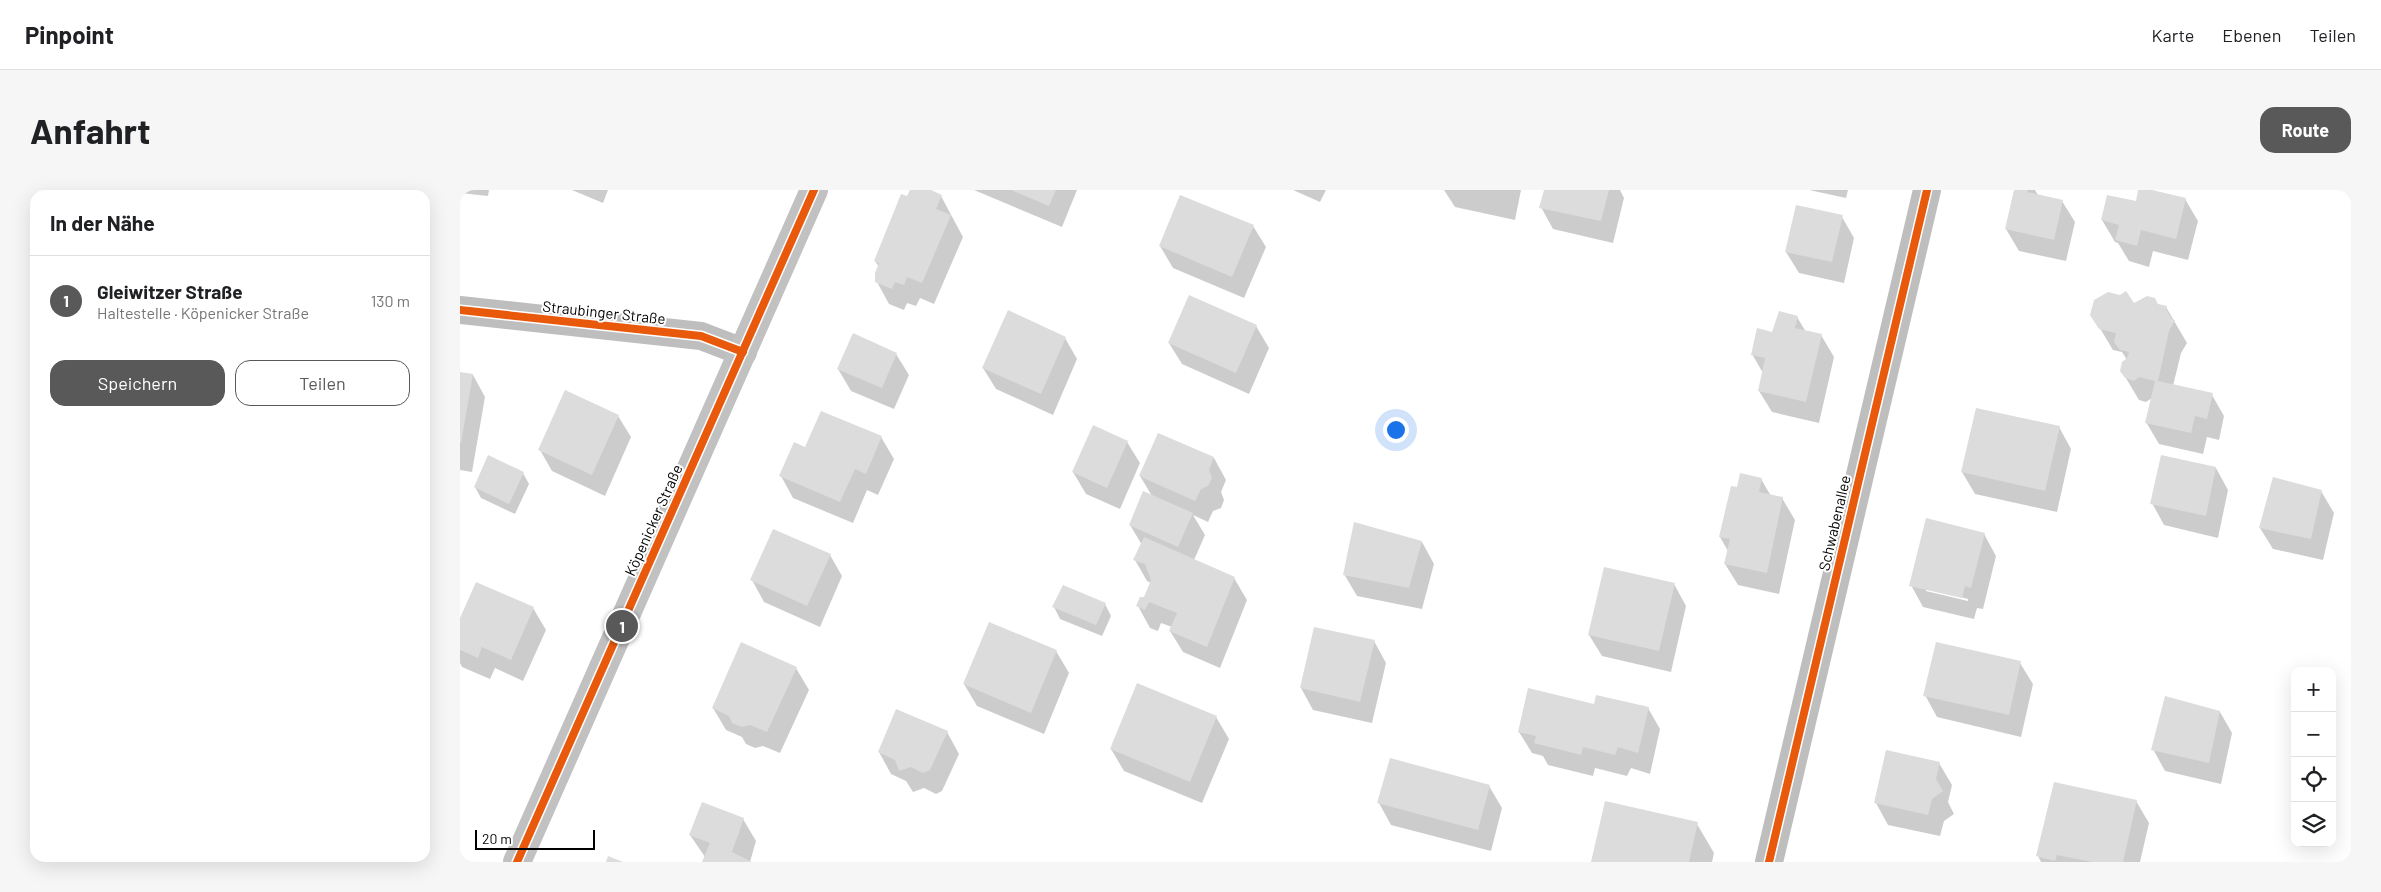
<!DOCTYPE html>
<html lang="de">
<meta charset="utf-8">
<style>
body{margin:0;font-family:Barlow,sans-serif;background:#f6f6f6;color:#202124}
.controls{position:absolute;right:15px;bottom:15px;display:grid;overflow:hidden;border-radius:10px;box-shadow:0 5px 20px #0002}
.controls button{width:45px;height:45px;display:grid;place-items:center;padding:0;border:0;border-bottom:1px solid #e0e0e0;background:#fff;color:#202124;font:25px sans-serif}
.scale{position:absolute;left:15px;bottom:12px;width:120px;box-sizing:border-box;padding-left:5px;border:2px solid #000;border-top:0;font-size:14px;line-height:18px;white-space:nowrap;color:#000;-webkit-text-stroke:4px #fff;paint-order:stroke}
.you{position:absolute;left:935px;top:239px;width:18px;height:18px;margin:-12px;border:4px solid #fff;border-radius:50%;background:#1a73e8;box-shadow:0 0 0 8px #1a73e833}
.badge{display:grid;place-items:center;width:32px;height:32px;border-radius:50%;background:#595959;color:#fff;font-size:16px;font-weight:700}
.pin{position:absolute;translate:-50% -50%;border:2px solid #fff;box-shadow:0 1px 5px #0006}
.list{margin:0;padding:0;list-style:none}
h2{display:flex;justify-content:space-between;align-items:center;height:65px;margin:0;padding:0 20px;font-size:21px}
h2 small{font-size:16px;font-weight:400;color:#757577}
.list li{display:grid;grid-template-columns:32px 1fr auto;gap:15px;align-items:center;box-sizing:border-box;height:90px;padding:0 20px;border-top:1px solid #e0e0e0}
.list b{display:block;font-size:19px;white-space:nowrap}
.list p{margin:0;font-size:16px;white-space:nowrap;color:#757577}
.list em{font-size:16px;font-style:normal;color:#757577}
.actions{display:flex;gap:10px;padding:15px 20px}
.actions a{flex:1;padding:11px 0;border:1px solid #595959;border-radius:15px;text-align:center;font-size:18px;color:#595959}
.actions .main{background:#595959;color:#fff}
.icon{flex:none;width:28px;height:28px;fill:none;stroke:currentColor;stroke-width:2;stroke-linecap:round;stroke-linejoin:round}
.map{position:relative;flex:none;width:1891px;height:672px;overflow:hidden;border-radius:15px}
header{display:flex;align-items:center;gap:30px;box-sizing:border-box;height:70px;padding:0 25px;background:#fff;border-bottom:1px solid #e0e0e0}
header strong{font-size:24px}
nav{display:flex;gap:28px;margin-inline-start:auto;font-size:18px}
.intro{display:flex;align-items:center;justify-content:space-between;box-sizing:border-box;height:120px;padding:0 30px}
h1{margin:0;font-size:35px}
.button{padding:12px 22px;border-radius:15px;background:#595959;color:#fff;font-size:18px;font-weight:700}
main{display:flex;gap:30px;padding:0 30px}
aside{flex:1;background:#fff;border-radius:15px;box-shadow:0 5px 20px #0002}
.map>svg:first-child{display:block}
.shadow{fill:#0003;fill-rule:evenodd}
.building{fill:#dcdcdc}
.lines{fill:none;stroke-linecap:round;stroke-linejoin:round}
.street{stroke:#bebebe;stroke-width:28}
.secondary{stroke:#c1c1c1;stroke-width:28}
.cycleway-casing{stroke:#fff;stroke-width:11}
.cycleway{stroke:#e8590c;stroke-width:8}
.labels{text-anchor:middle;dominant-baseline:central;stroke-width:4;stroke-linejoin:round;paint-order:stroke}
.street-label{font-size:15px;fill:#000;stroke:#fff}
</style>
<header>
<strong>Pinpoint</strong>
<nav><a>Karte</a><a>Ebenen</a><a>Teilen</a></nav>
</header>
<div class="intro"><h1>Anfahrt</h1><a class="button">Route</a></div>
<main>
<aside>
<h2>In der Nähe<small></small></h2>
<ul class="list">
<li><span class="badge">1</span><div><b>Gleiwitzer Straße</b><p>Haltestelle · Köpenicker Straße</p></div><em>130 m</em></li>
</ul>
<div class="actions"><a class="main">Speichern</a><a>Teilen</a></div>
</aside>
<div class="map">
<svg width="1891" height="672" viewBox="0 0 1891 672">
<rect width="100%" height="100%" fill="#fff"/>
<g class="shadow">
<path d="M 0,0 L 29,0 L 28,6 L 0,3 Z"/>
<path d="M 112,0 L 148,0 L 143,13 Z"/>
<path d="M 451,0 L 468,0 L 481,6 L 503,47 L 474,114 L 460,108 L 456,116 L 447,113 L 444,120 L 429,114 L 417,92 L 419,77 L 415,71 Z"/>
<path d="M 514,0 L 617,0 L 602,37 Z"/>
<path d="M 833,0 L 866,0 L 860,12 Z"/>
<path d="M 984,0 L 1061,0 L 1055,30 L 995,17 Z"/>
<path d="M 1086,0 L 1160,0 L 1164,8 L 1153,53 L 1093,39 L 1081,17 Z"/>
<path d="M 1349,0 L 1388,0 L 1386,8 Z"/>
<path d="M 1555,0 L 1575,0 L 1578,5 L 1602,11 L 1615,32 L 1606,71 L 1559,61 L 1546,39 Z"/>
<path d="M 1679,0 L 1725,9 L 1738,31 L 1728,70 L 1693,61 L 1689,77 L 1669,71 L 1658,53 L 1655,52 L 1642,30 L 1677,13 Z"/>
<path d="M 1382,27 L 1394,48 L 1384,93 L 1339,83 L 1326,62 Z"/>
<path d="M 793,36 L 806,57 L 784,108 L 713,78 L 700,56 Z"/>
<path d="M 1674,115 L 1706,117 L 1727,153 L 1721,163 L 1713,196 L 1752,205 L 1764,226 L 1759,250 L 1747,247 L 1743,264 L 1699,254 L 1686,232 L 1692,208 L 1686,212 L 1679,210 L 1661,180 L 1667,170 L 1662,162 L 1653,160 L 1632,125 Z"/>
<path d="M 1337,127 L 1346,142 L 1361,145 L 1374,167 L 1359,233 L 1312,222 L 1299,201 L 1303,183 L 1292,164 L 1312,143 Z"/>
<path d="M 796,136 L 809,158 L 789,204 L 722,174 L 709,153 Z"/>
<path d="M 605,148 L 617,169 L 593,225 L 536,199 L 523,178 Z"/>
<path d="M 436,164 L 449,185 L 434,219 L 391,201 L 378,179 Z"/>
<path d="M 0,183 L 13,185 L 25,207 L 12,282 L 0,280 Z"/>
<path d="M 362,223 L 421,247 L 434,269 L 418,305 L 407,300 L 393,333 L 333,308 L 321,286 L 346,259 Z"/>
<path d="M 158,226 L 171,247 L 145,306 L 92,281 L 80,260 Z"/>
<path d="M 1599,237 L 1611,259 L 1597,322 L 1515,304 L 1502,282 Z"/>
<path d="M 699,244 L 754,268 L 766,290 L 761,302 L 764,310 L 761,318 L 753,321 L 748,332 L 733,325 L 745,345 L 734,370 L 774,388 L 787,410 L 760,478 L 723,462 L 710,441 L 712,437 L 701,433 L 698,441 L 690,438 L 678,416 L 685,409 L 691,393 L 687,391 L 675,370 L 682,355 L 670,335 L 692,306 L 680,286 Z"/>
<path d="M 667,252 L 680,273 L 660,319 L 626,304 L 613,282 Z"/>
<path d="M 1756,278 L 1768,300 L 1758,348 L 1704,335 L 1692,313 Z"/>
<path d="M 63,283 L 69,294 L 55,324 L 21,308 L 15,297 Z"/>
<path d="M 1301,289 L 1311,306 L 1322,308 L 1335,330 L 1319,404 L 1278,395 L 1265,374 L 1268,361 L 1260,347 L 1278,299 Z"/>
<path d="M 1861,301 L 1874,323 L 1863,370 L 1813,359 L 1800,338 Z"/>
<path d="M 1524,344 L 1536,366 L 1523,419 L 1517,418 L 1514,429 L 1463,417 L 1451,395 ZM 1466,398 L 1508,409 L 1508,411 L 1466,401 Z"/>
<path d="M 962,352 L 974,374 L 962,419 L 897,406 L 884,384 Z"/>
<path d="M 370,365 L 382,386 L 360,437 L 304,412 L 292,390 Z"/>
<path d="M 1214,394 L 1226,416 L 1211,482 L 1142,466 L 1129,445 Z"/>
<path d="M 645,414 L 651,426 L 642,446 L 600,429 L 594,417 Z"/>
<path d="M 73,418 L 86,440 L 63,491 L 35,478 L 30,489 L 2,477 L 0,473 L 0,431 Z"/>
<path d="M 914,451 L 926,473 L 912,533 L 853,520 L 841,498 Z"/>
<path d="M 596,461 L 609,483 L 584,544 L 517,516 L 504,494 Z"/>
<path d="M 1560,473 L 1573,494 L 1561,547 L 1477,527 L 1465,505 Z"/>
<path d="M 336,478 L 349,500 L 320,563 L 303,556 L 295,558 L 286,554 L 282,547 L 266,540 L 253,518 Z"/>
<path d="M 1135,516 L 1188,518 L 1200,539 L 1190,584 L 1171,578 L 1167,586 L 1135,578 L 1133,586 L 1088,575 L 1083,566 L 1072,563 L 1059,542 Z"/>
<path d="M 1760,522 L 1772,543 L 1761,594 L 1705,581 L 1693,559 Z"/>
<path d="M 756,527 L 769,549 L 742,613 L 664,581 L 651,559 Z"/>
<path d="M 487,542 L 499,564 L 482,601 L 476,604 L 464,598 L 453,602 L 446,591 L 431,584 L 419,562 Z"/>
<path d="M 1479,573 L 1492,595 L 1488,612 L 1494,624 L 1484,631 L 1480,646 L 1428,635 L 1416,613 Z"/>
<path d="M 1029,596 L 1042,618 L 1031,661 L 931,635 L 919,613 Z"/>
<path d="M 1676,611 L 1689,633 L 1680,672 L 1581,672 L 1578,666 Z"/>
<path d="M 283,629 L 296,651 L 290,672 L 243,672 L 245,667 L 230,645 Z"/>
<path d="M 1237,634 L 1254,663 L 1252,672 L 1132,672 Z"/>
</g>
<g class="building">
<path d="M 450,0 L 471,0 L 482,5 L 476,19 L 491,25 L 462,93 L 447,87 L 444,95 L 435,92 L 432,99 L 415,92 L 415,83 L 419,73 L 414,71 L 441,4 L 447,6 Z"/>
<path d="M 551,0 L 596,0 L 589,16 Z"/>
<path d="M 1084,0 L 1149,0 L 1141,31 L 1079,18 Z"/>
<path d="M 1554,0 L 1568,0 L 1567,2 L 1603,10 L 1594,50 L 1545,39 Z"/>
<path d="M 1678,0 L 1692,0 L 1726,8 L 1716,49 L 1681,40 L 1677,56 L 1655,50 L 1659,35 L 1641,30 L 1647,5 L 1676,11 Z"/>
<path d="M 720,5 L 794,35 L 772,87 L 699,56 Z"/>
<path d="M 1336,15 L 1383,25 L 1372,72 L 1325,62 Z"/>
<path d="M 1666,101 L 1674,113 L 1687,106 L 1695,108 L 1698,114 L 1707,116 L 1706,119 L 1712,129 L 1715,130 L 1709,141 L 1698,191 L 1753,203 L 1747,229 L 1735,226 L 1731,243 L 1685,233 L 1695,191 L 1679,187 L 1674,191 L 1665,188 L 1660,181 L 1662,172 L 1667,168 L 1669,162 L 1660,160 L 1654,152 L 1656,143 L 1639,139 L 1630,125 L 1634,110 L 1648,102 L 1660,105 Z"/>
<path d="M 729,105 L 797,135 L 776,183 L 708,153 Z"/>
<path d="M 548,120 L 606,147 L 581,204 L 522,178 Z"/>
<path d="M 1319,121 L 1338,126 L 1335,138 L 1362,144 L 1346,212 L 1298,201 L 1305,168 L 1291,165 L 1297,138 L 1312,142 Z"/>
<path d="M 393,143 L 437,163 L 422,198 L 377,179 Z"/>
<path d="M 0,182 L 13,184 L 1,253 L 0,253 Z"/>
<path d="M 105,200 L 159,225 L 132,285 L 78,260 Z"/>
<path d="M 1516,218 L 1600,236 L 1585,301 L 1501,282 Z"/>
<path d="M 361,221 L 422,246 L 406,284 L 395,279 L 380,312 L 319,286 L 334,252 L 345,257 Z"/>
<path d="M 633,235 L 668,251 L 647,298 L 612,282 Z"/>
<path d="M 698,243 L 754,267 L 749,280 L 752,288 L 748,296 L 741,299 L 735,311 L 679,286 Z"/>
<path d="M 28,265 L 64,282 L 49,314 L 14,297 Z"/>
<path d="M 1701,265 L 1756,277 L 1746,326 L 1690,314 Z"/>
<path d="M 1280,283 L 1302,288 L 1299,302 L 1323,307 L 1307,383 L 1264,374 L 1270,349 L 1259,347 L 1271,296 L 1277,297 Z"/>
<path d="M 1813,287 L 1862,300 L 1851,349 L 1799,338 Z"/>
<path d="M 683,301 L 733,323 L 718,357 L 669,335 Z"/>
<path d="M 1466,328 L 1525,343 L 1511,398 L 1505,396 L 1502,408 L 1449,396 Z"/>
<path d="M 894,332 L 962,351 L 949,398 L 883,385 Z"/>
<path d="M 313,339 L 371,364 L 347,416 L 290,390 Z"/>
<path d="M 684,347 L 775,387 L 747,457 L 709,441 L 717,423 L 689,412 L 685,420 L 676,416 L 680,407 L 684,407 L 691,390 L 685,374 L 673,370 Z"/>
<path d="M 1144,377 L 1215,393 L 1199,461 L 1128,445 Z"/>
<path d="M 16,392 L 74,417 L 51,470 L 22,457 L 18,468 L 0,460 L 0,428 Z"/>
<path d="M 603,395 L 646,413 L 636,435 L 592,417 Z"/>
<path d="M 529,432 L 597,460 L 571,523 L 503,494 Z"/>
<path d="M 854,437 L 915,450 L 900,512 L 840,498 Z"/>
<path d="M 281,452 L 337,477 L 307,542 L 290,535 L 282,537 L 272,533 L 269,526 L 252,518 Z"/>
<path d="M 1476,452 L 1561,471 L 1549,525 L 1463,506 Z"/>
<path d="M 677,493 L 757,526 L 730,592 L 650,559 Z"/>
<path d="M 1068,498 L 1134,514 L 1136,505 L 1189,517 L 1178,563 L 1158,557 L 1155,565 L 1123,557 L 1121,565 L 1074,553 L 1076,546 L 1058,542 Z"/>
<path d="M 1705,506 L 1760,521 L 1749,573 L 1691,560 Z"/>
<path d="M 436,519 L 488,541 L 470,580 L 463,583 L 451,577 L 439,581 L 435,570 L 418,562 Z"/>
<path d="M 1426,560 L 1480,572 L 1476,589 L 1483,601 L 1472,609 L 1468,625 L 1414,613 Z"/>
<path d="M 930,568 L 1030,595 L 1018,640 L 917,613 Z"/>
<path d="M 1594,592 L 1677,610 L 1663,672 L 1632,672 L 1597,665 L 1595,671 L 1576,666 Z"/>
<path d="M 1145,611 L 1238,632 L 1229,672 L 1131,672 Z"/>
<path d="M 242,612 L 284,628 L 272,662 L 292,672 L 242,672 L 250,653 L 229,645 Z"/>
<path d="M 148,666 L 163,672 L 146,672 Z"/>
</g>
<g class="lines">
<g class="street">
<path d="M 0,120 L 241,146 L 283,162"/>
<path d="M 1309,672 L 1467,0"/>
</g>
<path class="secondary" d="M 57,672 L 354,0"/>
<g class="cycleway-casing">
<g id="cycleway">
<path d="M 0,120 L 241,146 L 283,162"/>
<path d="M 57,672 L 354,0"/>
<path d="M 1309,672 L 1467,0"/>
</g>
</g>
<use href="#cycleway" class="cycleway"/>
</g>
<g class="labels">
<g class="street-label">
<text transform="translate(144 122) rotate(6)">Straubinger Straße</text>
<text transform="translate(193 330) rotate(-66)">Köpenicker Straße</text>
<text transform="translate(1374 333) rotate(-77)">Schwabenallee</text>
</g>
</g>
</svg>
<div class="controls">
<button>+</button>
<button>−</button>
<button><svg class="icon" aria-label="locate" viewBox="0 0 24 24"><circle cx="12" cy="12" r="6"/><path d="M12 2v4M12 18v4M2 12h4M18 12h4"/></svg></button>
<button><svg class="icon" aria-label="layers" viewBox="0 0 24 24"><path d="M12 4l9 5-9 5-9-5zM3 14l9 5 9-5"/></svg></button>
</div>
<div class="scale">20 m</div>
<div class="you"></div>
<div class="pin badge" style="left:162px;top:436px">1</div>
</div>
</main>
